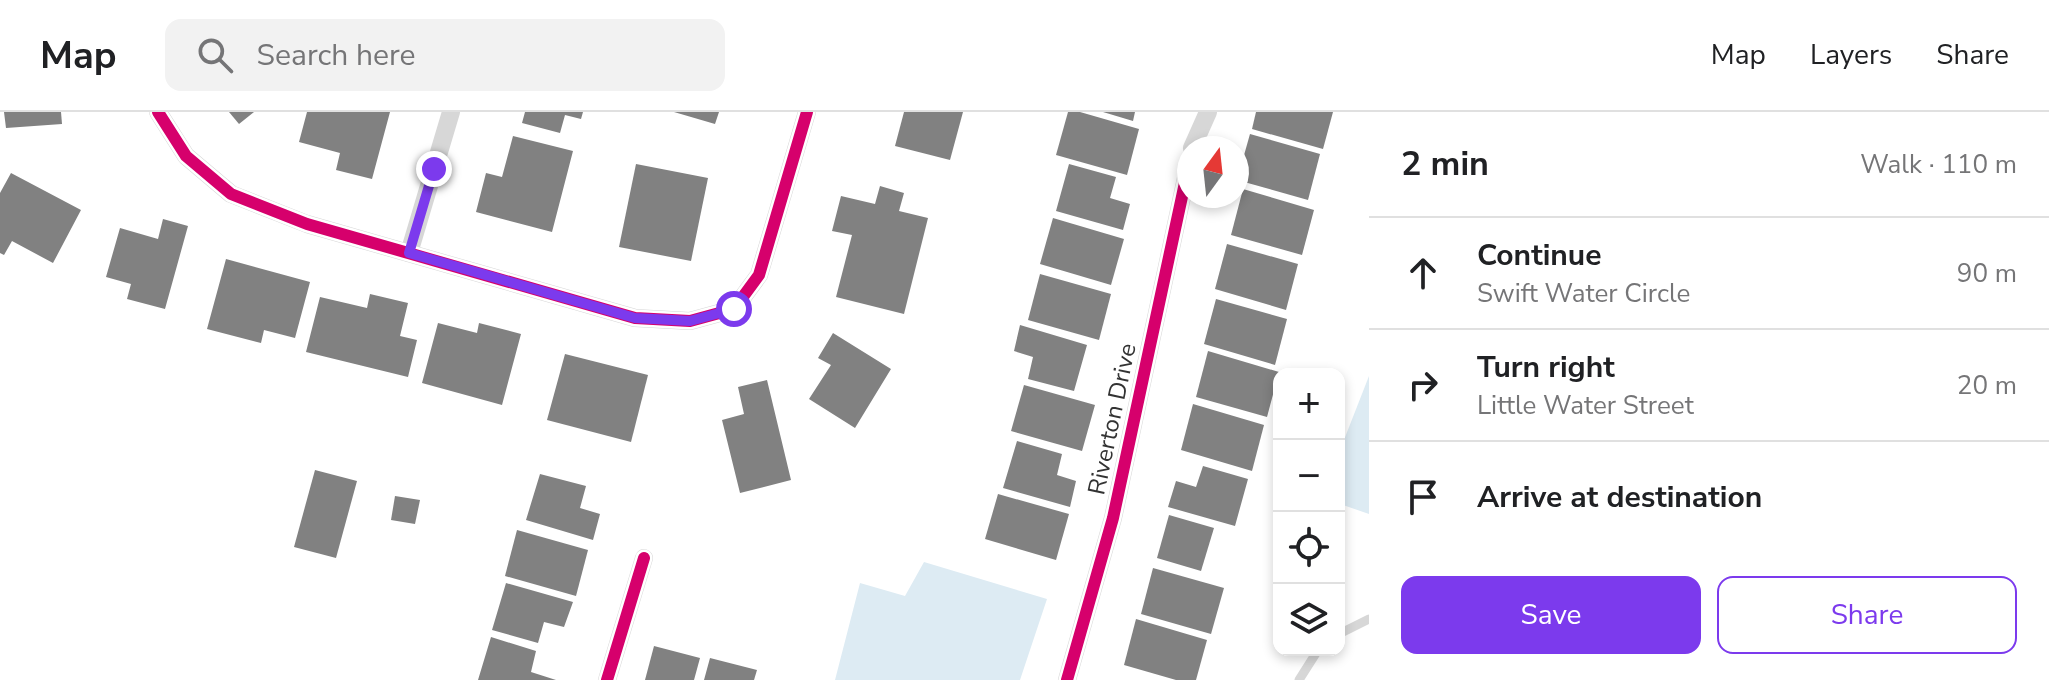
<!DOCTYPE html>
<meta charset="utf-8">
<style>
body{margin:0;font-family:"Nunito Sans",sans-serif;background:#f2f2f2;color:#202124}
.controls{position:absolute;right:24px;bottom:24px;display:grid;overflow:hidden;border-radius:16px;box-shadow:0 4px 12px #0003}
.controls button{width:72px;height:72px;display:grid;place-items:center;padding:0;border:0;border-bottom:2px solid #e0e0e0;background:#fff;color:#202124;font:40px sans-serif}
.compass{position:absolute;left:1177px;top:24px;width:72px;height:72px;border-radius:50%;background:#fff;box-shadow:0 4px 12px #0003;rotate:15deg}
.stop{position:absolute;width:24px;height:24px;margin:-18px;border:6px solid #7c3aed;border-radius:50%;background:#fff}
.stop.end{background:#7c3aed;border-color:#fff;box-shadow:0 2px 8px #0008}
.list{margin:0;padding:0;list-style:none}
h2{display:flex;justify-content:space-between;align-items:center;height:104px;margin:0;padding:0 32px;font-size:34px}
h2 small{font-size:26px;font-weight:400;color:#757577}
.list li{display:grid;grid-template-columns:52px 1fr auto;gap:24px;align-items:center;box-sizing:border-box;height:112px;padding:0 32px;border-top:2px solid #e0e0e0}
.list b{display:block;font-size:30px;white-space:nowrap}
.list p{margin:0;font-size:26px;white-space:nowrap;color:#757577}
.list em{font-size:26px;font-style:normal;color:#757577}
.actions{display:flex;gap:16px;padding:24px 32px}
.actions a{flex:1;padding:18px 0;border:2px solid #7c3aed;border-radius:16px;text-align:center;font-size:28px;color:#7c3aed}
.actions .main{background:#7c3aed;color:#fff}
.icon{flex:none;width:44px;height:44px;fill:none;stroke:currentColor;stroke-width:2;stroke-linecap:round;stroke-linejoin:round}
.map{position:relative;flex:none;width:1369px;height:568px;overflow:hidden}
header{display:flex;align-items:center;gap:48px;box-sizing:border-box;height:112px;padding:0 40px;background:#fff;border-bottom:2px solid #e0e0e0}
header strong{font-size:38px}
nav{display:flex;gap:44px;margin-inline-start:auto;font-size:28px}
.search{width:560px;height:72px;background:#f2f2f2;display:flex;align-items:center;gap:20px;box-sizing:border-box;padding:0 28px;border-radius:16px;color:#757577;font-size:30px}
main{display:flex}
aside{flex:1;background:#fff}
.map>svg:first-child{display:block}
.water{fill:#ddebf3}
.building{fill:#818181}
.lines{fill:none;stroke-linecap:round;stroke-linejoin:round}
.lane{stroke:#d7d7d7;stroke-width:9}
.street{stroke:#d7d7d7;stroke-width:18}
.cycleway-casing{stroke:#fff;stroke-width:17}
.cycleway{stroke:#d6006c;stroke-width:12}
.route{stroke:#7c3aed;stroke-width:10}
.labels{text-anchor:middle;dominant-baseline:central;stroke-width:8;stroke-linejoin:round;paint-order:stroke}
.street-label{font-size:24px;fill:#333;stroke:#fff}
</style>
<header>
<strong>Map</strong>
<div class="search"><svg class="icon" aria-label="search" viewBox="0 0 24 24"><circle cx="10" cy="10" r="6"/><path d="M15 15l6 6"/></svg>Search here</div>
<nav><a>Map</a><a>Layers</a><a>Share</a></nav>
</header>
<main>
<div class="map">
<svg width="1369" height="568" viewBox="0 0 1369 568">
<rect width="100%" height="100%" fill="#fff"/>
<g class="water">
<path d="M 1369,264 L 1369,402 L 1343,393 L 1342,333 Z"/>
<path d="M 924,450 L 1047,487 L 1020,568 L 835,568 L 860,471 L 905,484 Z"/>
</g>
<g class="building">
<path d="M 4,0 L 61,0 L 62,12 L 6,16 Z"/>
<path d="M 229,0 L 254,0 L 239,12 Z"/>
<path d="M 307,0 L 390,0 L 372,67 L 336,58 L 340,41 L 299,30 Z"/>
<path d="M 525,0 L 583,0 L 581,7 L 565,3 L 560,21 L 522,11 Z"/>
<path d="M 674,0 L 719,0 L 715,12 Z"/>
<path d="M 904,0 L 963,0 L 950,48 L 895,34 Z"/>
<path d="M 1068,0 L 1080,0 L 1139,17 L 1127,63 L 1056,43 Z"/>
<path d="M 1103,0 L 1135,0 L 1133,9 Z"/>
<path d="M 1256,0 L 1333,0 L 1323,37 L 1252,17 Z"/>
<path d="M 1250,22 L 1320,42 L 1308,88 L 1237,68 Z"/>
<path d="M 513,24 L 573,39 L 552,120 L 476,100 L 486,61 L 502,65 Z"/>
<path d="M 636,52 L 708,66 L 691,149 L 619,135 Z"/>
<path d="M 1069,52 L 1116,65 L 1110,86 L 1130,92 L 1123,118 L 1056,99 Z"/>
<path d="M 11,61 L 81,98 L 53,151 L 12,129 L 4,143 L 0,141 L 0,81 Z"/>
<path d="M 880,74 L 904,81 L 899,99 L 928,106 L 904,202 L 836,185 L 852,123 L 832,119 L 841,84 L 875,92 Z"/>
<path d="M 1243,77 L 1314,98 L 1302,143 L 1231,123 Z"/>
<path d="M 1053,106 L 1124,127 L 1111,173 L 1040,152 Z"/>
<path d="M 163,107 L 188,114 L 165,197 L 127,187 L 131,172 L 106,165 L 120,116 L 158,127 Z"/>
<path d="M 1227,132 L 1298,152 L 1286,198 L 1215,177 Z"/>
<path d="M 226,147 L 310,170 L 295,226 L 264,218 L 261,231 L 207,217 Z"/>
<path d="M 1040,162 L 1111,182 L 1099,228 L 1028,208 Z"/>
<path d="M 370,182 L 408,191 L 400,224 L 417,228 L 408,265 L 306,240 L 320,185 L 367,196 Z"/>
<path d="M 1216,187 L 1287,207 L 1275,253 L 1204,232 Z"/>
<path d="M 438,211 L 477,221 L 479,211 L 521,222 L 502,293 L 422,271 Z"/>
<path d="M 1020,213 L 1087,233 L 1074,279 L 1028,267 L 1033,245 L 1014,239 Z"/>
<path d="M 833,221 L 891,257 L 855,316 L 809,287 L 831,253 L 818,246 Z"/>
<path d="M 1208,239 L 1279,260 L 1267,305 L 1196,285 Z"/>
<path d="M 565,242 L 648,263 L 631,330 L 547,308 Z"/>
<path d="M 767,268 L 791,368 L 740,381 L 722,308 L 744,302 L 738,275 Z"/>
<path d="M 1024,273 L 1095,293 L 1082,339 L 1011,319 Z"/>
<path d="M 1193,292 L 1264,313 L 1252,359 L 1181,338 Z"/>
<path d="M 1017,329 L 1062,342 L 1057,363 L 1076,369 L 1070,395 L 1003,376 Z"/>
<path d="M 1203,354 L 1248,367 L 1235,414 L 1168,395 L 1176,369 L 1196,375 Z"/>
<path d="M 315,358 L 357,369 L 336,446 L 294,435 Z"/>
<path d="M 540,362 L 586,374 L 580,396 L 600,402 L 593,428 L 526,408 Z"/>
<path d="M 998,382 L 1069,402 L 1056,448 L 985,427 Z"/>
<path d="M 395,384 L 420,388 L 415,412 L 391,408 Z"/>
<path d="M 1169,403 L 1214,416 L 1201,459 L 1157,446 Z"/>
<path d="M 517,418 L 588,438 L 576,484 L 505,464 Z"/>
<path d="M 1153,456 L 1224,476 L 1211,522 L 1141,502 Z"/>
<path d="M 506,471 L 573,490 L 564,515 L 544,510 L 538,531 L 492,518 Z"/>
<path d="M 1136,507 L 1207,528 L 1196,568 L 1176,568 L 1124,553 Z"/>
<path d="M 491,525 L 536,539 L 531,560 L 556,568 L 478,568 Z"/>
<path d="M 654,534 L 700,546 L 694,568 L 645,568 Z"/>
<path d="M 710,546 L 757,558 L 754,568 L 704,568 Z"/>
</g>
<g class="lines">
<g class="lane">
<path d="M 1339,522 L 1369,507"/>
<path d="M 1299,568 L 1318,538"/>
</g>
<g class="street">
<path d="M 158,0 L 186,44 L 231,82 L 307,112 L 635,206 L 690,209 L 734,197 L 759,163 L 807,0"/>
<path d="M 1192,36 L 1208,0"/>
<path d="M 409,141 L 451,0"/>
<path d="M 607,568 L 644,446"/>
<path d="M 1067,568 L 1113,406 L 1189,52"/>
</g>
<g class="cycleway-casing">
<g id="cycleway">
<path d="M 158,0 L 186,44 L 231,82 L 307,112 L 635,206 L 690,209 L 734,197 L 759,163 L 807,0"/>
<path d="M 607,568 L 644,446"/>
<path d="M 1067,568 L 1113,406 L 1189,52"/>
</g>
</g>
<use href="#cycleway" class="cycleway"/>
</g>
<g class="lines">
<path class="route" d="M 434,57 L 409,141 L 635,206 L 690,209 L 734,197"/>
</g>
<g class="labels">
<g class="street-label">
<text transform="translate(1112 307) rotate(-78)">Riverton Drive</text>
</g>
</g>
</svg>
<div class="controls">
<button>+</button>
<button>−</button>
<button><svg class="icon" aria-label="locate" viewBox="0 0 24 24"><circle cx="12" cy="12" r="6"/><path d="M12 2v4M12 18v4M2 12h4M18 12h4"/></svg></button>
<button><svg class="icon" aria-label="layers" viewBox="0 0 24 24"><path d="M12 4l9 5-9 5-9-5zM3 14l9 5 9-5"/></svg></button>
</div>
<svg class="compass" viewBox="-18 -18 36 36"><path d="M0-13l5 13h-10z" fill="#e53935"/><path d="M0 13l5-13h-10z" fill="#757577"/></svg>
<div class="stop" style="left:734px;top:197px"></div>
<div class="stop end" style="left:434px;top:57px"></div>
</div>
<aside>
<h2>2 min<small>Walk · 110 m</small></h2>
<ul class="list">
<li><svg class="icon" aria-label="ahead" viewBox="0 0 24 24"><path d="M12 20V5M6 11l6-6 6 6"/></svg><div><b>Continue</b><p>Swift Water Circle</p></div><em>90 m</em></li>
<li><svg class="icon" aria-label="right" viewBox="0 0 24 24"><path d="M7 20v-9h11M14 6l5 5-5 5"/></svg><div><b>Turn right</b><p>Little Water Street</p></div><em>20 m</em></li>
<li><svg class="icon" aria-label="arrive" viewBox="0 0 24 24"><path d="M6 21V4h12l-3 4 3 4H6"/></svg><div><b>Arrive at destination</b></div></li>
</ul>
<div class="actions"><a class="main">Save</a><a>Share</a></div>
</aside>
</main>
